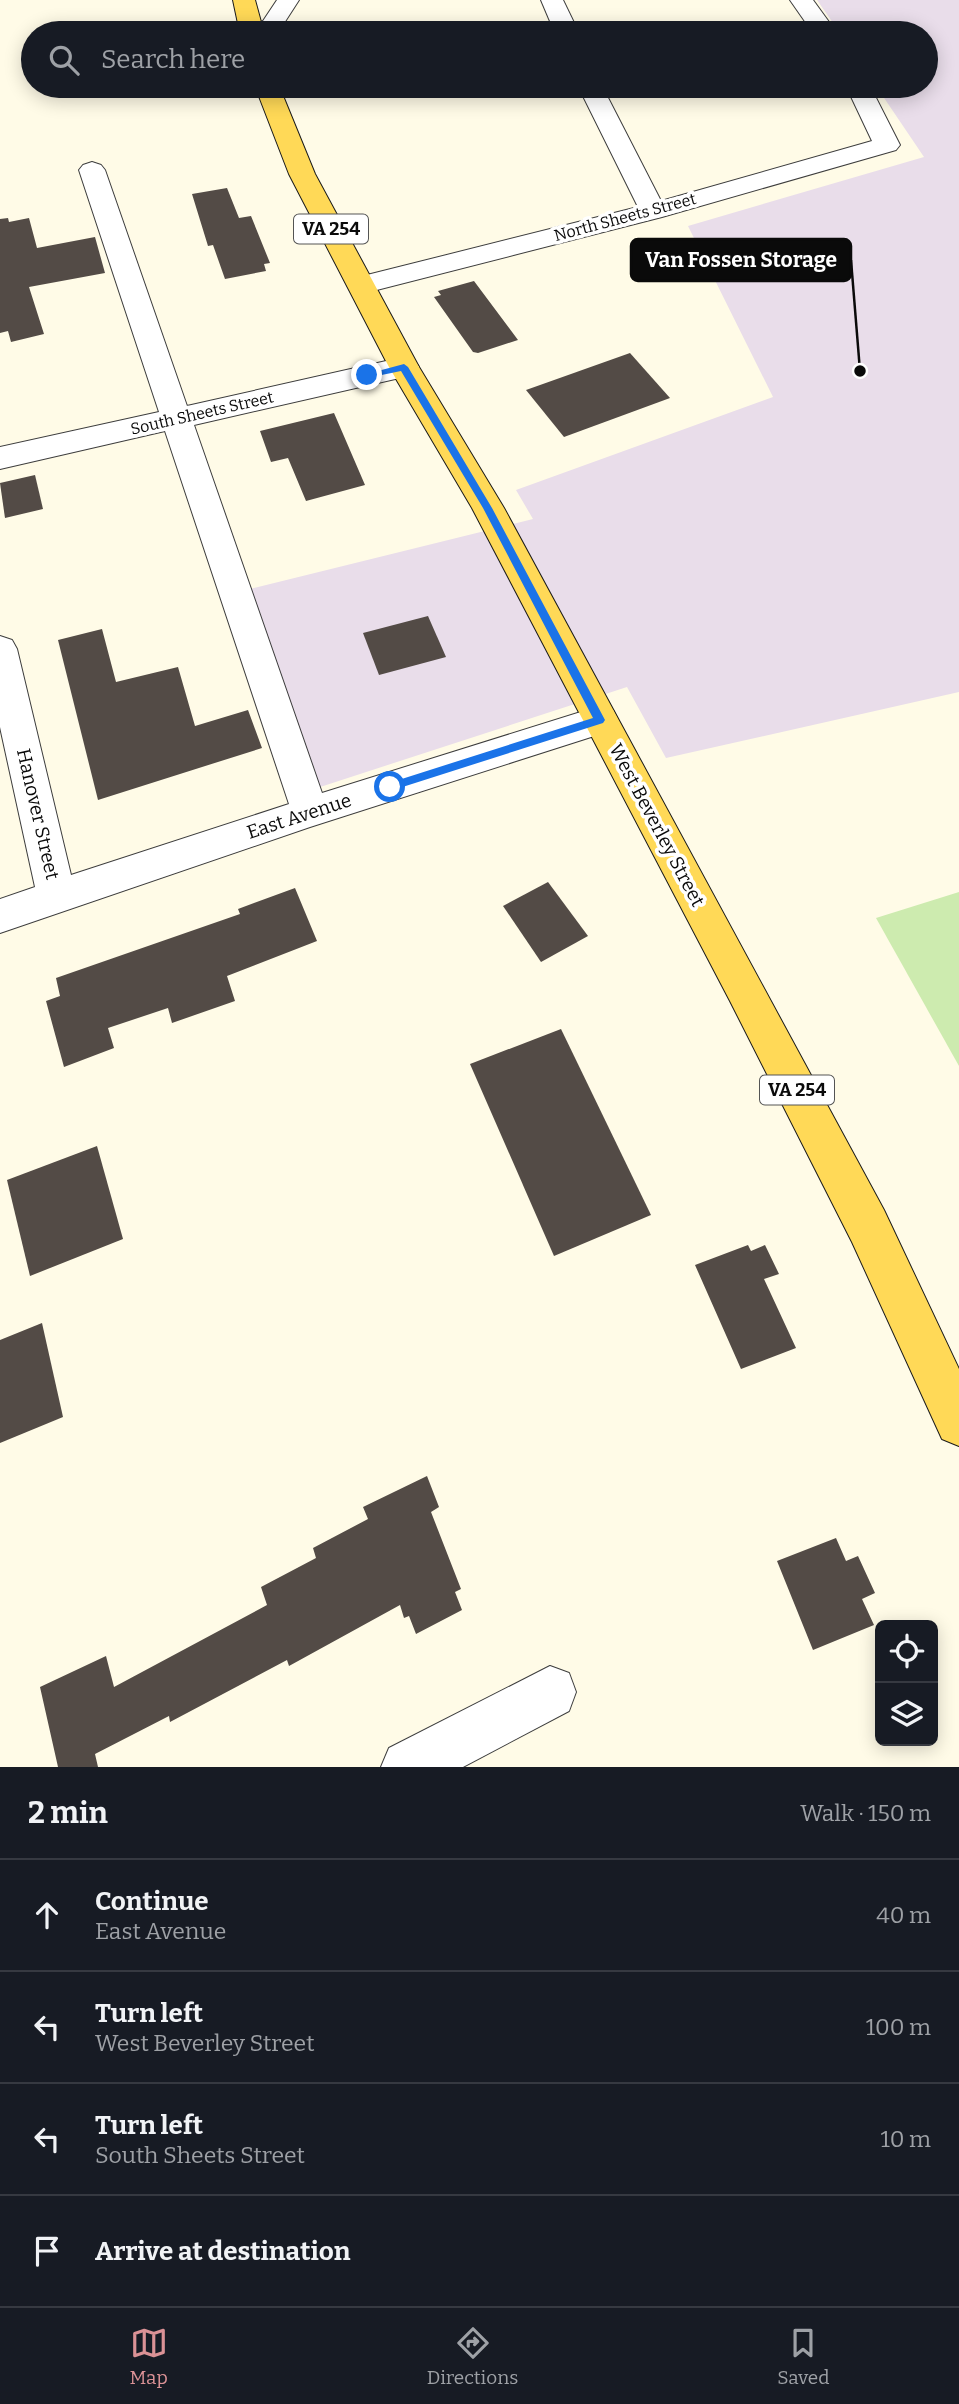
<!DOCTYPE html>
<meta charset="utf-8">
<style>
body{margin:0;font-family:Bitter,serif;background:#242831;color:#f1f3f6}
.controls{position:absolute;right:21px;bottom:21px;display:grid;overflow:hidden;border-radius:10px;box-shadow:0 4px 18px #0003}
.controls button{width:63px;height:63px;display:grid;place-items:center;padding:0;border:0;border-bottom:2px solid #363941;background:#171b24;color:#f1f3f6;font:35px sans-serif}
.stop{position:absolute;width:21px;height:21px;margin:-16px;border:5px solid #1a73e8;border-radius:50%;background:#fff}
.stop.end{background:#1a73e8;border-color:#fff;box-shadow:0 2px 7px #0008}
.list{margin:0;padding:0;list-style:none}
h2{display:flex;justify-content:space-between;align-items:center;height:91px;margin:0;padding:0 28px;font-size:30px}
h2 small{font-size:23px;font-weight:400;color:#9ea1a6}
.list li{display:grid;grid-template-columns:46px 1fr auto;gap:21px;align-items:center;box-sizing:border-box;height:112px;padding:0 28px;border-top:2px solid #363941}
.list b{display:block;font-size:26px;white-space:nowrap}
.list p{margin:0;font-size:23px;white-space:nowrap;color:#9ea1a6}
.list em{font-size:23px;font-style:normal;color:#9ea1a6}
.icon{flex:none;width:38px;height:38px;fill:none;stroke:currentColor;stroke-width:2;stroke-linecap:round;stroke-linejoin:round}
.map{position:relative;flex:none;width:959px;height:1767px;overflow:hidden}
.search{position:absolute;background:#171b24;box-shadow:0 4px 18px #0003;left:21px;right:21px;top:21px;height:77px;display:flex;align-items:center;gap:18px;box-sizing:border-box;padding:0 24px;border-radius:38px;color:#9ea1a6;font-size:26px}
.sheet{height:539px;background:#171b24}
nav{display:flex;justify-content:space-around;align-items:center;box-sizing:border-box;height:98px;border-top:2px solid #363941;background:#171b24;font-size:19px;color:#9ea1a6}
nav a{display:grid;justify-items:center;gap:4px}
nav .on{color:#db9296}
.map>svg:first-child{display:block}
.industrial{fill:#e9ddea}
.green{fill:#cdebaf}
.building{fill:#534b46}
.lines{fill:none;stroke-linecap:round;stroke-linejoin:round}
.minor-casing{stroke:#3d3d3d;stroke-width:2}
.major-casing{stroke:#1b1b1b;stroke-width:2}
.minor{fill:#fff;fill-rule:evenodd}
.major{fill:#ffd957;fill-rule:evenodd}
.route{fill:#1a73e8}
.labels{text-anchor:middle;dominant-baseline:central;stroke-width:7;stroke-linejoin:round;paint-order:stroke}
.far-street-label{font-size:16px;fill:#0a0a0a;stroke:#fff}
.shield{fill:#fff;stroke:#545454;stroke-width:2}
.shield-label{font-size:18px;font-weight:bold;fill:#0a0a0a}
.street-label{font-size:19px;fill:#0a0a0a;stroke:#fff}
.leader{fill:none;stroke:#0a0a0a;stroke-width:2.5}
.callout-dot{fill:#0a0a0a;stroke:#fff;stroke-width:2.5}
.callout{fill:#0a0a0a;stroke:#0a0a0a;stroke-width:2.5}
.callout-label{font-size:21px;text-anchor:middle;font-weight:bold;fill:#fff}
</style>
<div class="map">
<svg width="959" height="1767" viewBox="0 0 959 1767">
<rect width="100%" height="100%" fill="#fffbe7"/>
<path class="industrial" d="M 817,0 L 959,0 L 959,692 L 666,758 L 627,687 L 311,790 L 242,591 L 533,519 L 516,490 L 773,397 L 688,226 L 924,157 L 876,86 L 926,86 L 926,33 L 840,33 Z"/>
<path class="green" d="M 959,892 L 959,1066 L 876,918 Z"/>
<g class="building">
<path d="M 227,188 L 239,218 L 251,216 L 270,263 L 264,264 L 266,271 L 225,279 L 213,245 L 208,246 L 192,194 Z"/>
<path d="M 8,218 L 9,222 L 29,218 L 37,248 L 95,237 L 105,273 L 29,287 L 44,334 L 11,342 L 8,331 L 0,333 L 0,219 Z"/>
<path d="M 474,281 L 518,340 L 478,353 L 473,352 L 434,297 L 441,295 L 438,291 Z"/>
<path d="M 630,353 L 670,398 L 564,437 L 526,390 Z"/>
<path d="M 334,413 L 365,485 L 306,501 L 288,458 L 271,462 L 260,431 Z"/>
<path d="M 35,475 L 43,509 L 5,518 L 0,483 Z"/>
<path d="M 428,616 L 446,657 L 379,675 L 363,633 Z"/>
<path d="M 102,629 L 116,682 L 178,667 L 195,726 L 248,710 L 262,748 L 98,800 L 58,640 Z"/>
<path d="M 548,882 L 588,936 L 541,962 L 503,906 Z"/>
<path d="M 295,888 L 317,941 L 227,976 L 235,1001 L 172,1023 L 168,1008 L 108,1028 L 114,1048 L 64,1067 L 46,1001 L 60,996 L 56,978 L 240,914 L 238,909 Z"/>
<path d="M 561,1029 L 651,1215 L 554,1256 L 470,1064 Z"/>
<path d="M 97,1146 L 123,1239 L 30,1276 L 7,1180 Z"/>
<path d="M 748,1245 L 751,1251 L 765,1245 L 779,1274 L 764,1279 L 796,1348 L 741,1369 L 695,1265 Z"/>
<path d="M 42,1323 L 63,1417 L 0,1443 L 0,1340 Z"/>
<path d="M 427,1476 L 439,1507 L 431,1512 L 461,1589 L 455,1592 L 462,1610 L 416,1634 L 409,1616 L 404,1618 L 400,1605 L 289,1666 L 287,1660 L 170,1722 L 169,1716 L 95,1754 L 98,1767 L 58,1767 L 40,1687 L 106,1656 L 114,1687 L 267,1605 L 261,1587 L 316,1558 L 313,1548 L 368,1519 L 363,1507 Z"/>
<path d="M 836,1538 L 846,1561 L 858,1556 L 875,1593 L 862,1599 L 874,1625 L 813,1650 L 777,1561 Z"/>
</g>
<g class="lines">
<g class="minor-casing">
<g id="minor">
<path d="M 277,0 L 299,0 L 279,31 L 246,33 L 250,28 L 263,21 Z"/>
<path d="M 541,0 L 563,0 L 579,33 L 555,33 Z"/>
<path d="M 790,0 L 813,0 L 837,33 L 813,33 Z"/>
<path d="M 578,86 L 602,86 L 661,201 L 872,141 L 846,86 L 870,86 L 900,145 L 896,150 L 662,217 L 361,294 L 351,291 L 347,285 L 351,279 L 638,207 Z"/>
<path d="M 92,162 L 101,165 L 105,170 L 187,406 L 404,357 L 414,360 L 419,367 L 414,374 L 404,377 L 194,425 L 322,793 L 600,706 L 613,710 L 618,720 L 613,730 L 310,827 L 0,933 L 0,899 L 35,887 L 0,727 L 0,636 L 12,640 L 17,649 L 71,875 L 289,804 L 165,431 L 0,469 L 0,447 L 159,412 L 79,170 L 83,165 Z"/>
<path d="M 550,1666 L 569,1673 L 576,1692 L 569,1711 L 463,1767 L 381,1767 L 389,1748 Z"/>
</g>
</g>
<g class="major-casing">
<g id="major">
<path d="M 233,0 L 255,0 L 264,33 L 240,33 Z"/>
<path d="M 255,86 L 279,86 L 315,174 L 419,367 L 504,508 L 884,1210 L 959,1369 L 959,1446 L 942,1439 L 852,1242 L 730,1001 L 472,508 L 389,367 L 289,174 Z"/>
</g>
</g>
<use href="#minor" class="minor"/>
<use href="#major" class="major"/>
</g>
<path class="route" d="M 404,364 L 408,367 L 492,508 L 605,720 L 603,723 L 390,791 L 384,787 L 386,784 L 593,718 L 483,508 L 401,371 L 367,378 L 363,375 Z"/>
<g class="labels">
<g class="far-street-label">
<text transform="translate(625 217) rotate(-15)">North Sheets Street</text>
<text transform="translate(202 413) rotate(-13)">South Sheets Street</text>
</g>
<g class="shield">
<rect x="294" y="214.5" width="74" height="29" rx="5"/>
<rect x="760" y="1075.5" width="74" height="29" rx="5"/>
</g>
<g class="shield-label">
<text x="331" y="229">VA 254</text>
<text x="797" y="1090">VA 254</text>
</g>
<g class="street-label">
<text transform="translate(38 814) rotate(77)">Hanover Street</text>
<text transform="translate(299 816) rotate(-18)">East Avenue</text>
<text transform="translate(657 825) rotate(62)">West Beverley Street</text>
</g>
</g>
<path class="leader" d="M860 371L851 260"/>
<circle class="callout-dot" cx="860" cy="371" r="7"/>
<rect class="callout" x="631" y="239" width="220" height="42" rx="7"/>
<g class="callout-label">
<text x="741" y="267">Van Fossen Storage</text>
</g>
</svg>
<div class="controls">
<button><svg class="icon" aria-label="locate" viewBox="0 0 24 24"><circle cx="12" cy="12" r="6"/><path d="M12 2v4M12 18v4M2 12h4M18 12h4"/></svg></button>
<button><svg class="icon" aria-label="layers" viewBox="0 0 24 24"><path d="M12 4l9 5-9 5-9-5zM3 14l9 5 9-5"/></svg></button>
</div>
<div class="stop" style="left:390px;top:787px"></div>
<div class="stop end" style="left:367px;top:375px"></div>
<div class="search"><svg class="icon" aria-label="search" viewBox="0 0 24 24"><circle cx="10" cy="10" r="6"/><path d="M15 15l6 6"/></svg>Search here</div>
</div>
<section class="sheet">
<h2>2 min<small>Walk · 150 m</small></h2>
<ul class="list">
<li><svg class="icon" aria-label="ahead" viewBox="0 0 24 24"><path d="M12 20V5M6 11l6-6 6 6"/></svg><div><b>Continue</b><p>East Avenue</p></div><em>40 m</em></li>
<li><svg class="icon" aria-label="left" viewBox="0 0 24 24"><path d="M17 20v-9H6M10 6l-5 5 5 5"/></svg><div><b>Turn left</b><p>West Beverley Street</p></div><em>100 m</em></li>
<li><svg class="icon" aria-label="left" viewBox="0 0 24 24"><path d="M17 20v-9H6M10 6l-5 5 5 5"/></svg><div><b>Turn left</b><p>South Sheets Street</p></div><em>10 m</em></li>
<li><svg class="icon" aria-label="arrive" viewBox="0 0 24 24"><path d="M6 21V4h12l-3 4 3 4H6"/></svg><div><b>Arrive at destination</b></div></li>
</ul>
</section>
<nav>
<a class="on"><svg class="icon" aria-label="map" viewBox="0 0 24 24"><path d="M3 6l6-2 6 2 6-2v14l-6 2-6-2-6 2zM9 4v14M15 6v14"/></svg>Map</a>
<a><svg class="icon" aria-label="directions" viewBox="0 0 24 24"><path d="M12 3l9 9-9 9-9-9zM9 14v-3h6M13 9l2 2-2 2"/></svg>Directions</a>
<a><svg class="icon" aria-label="saved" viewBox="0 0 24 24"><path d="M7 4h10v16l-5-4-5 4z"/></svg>Saved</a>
</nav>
